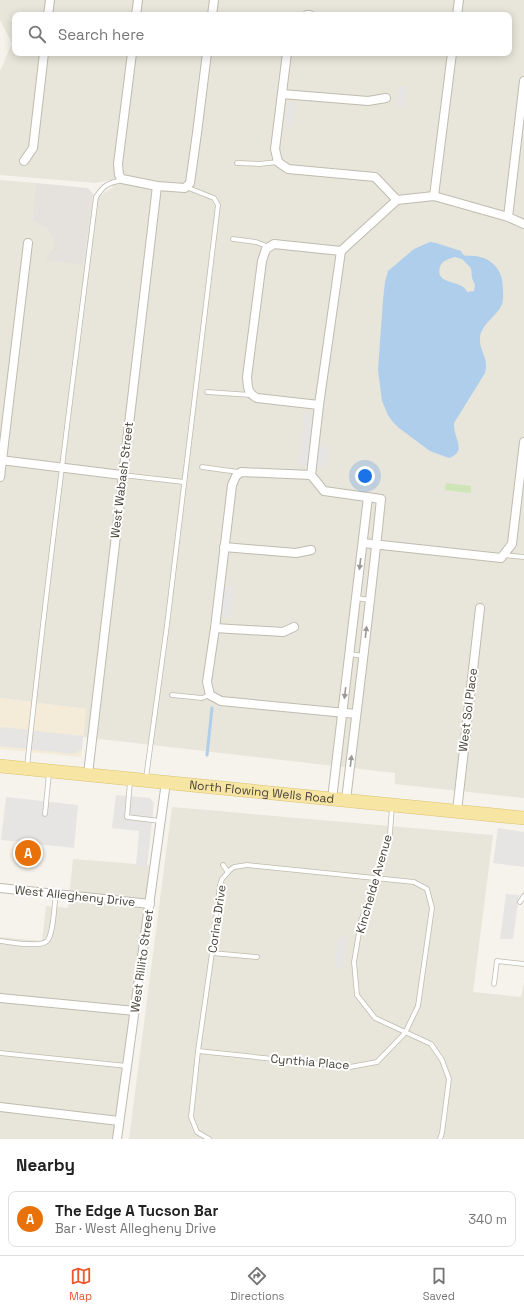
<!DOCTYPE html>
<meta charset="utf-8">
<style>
body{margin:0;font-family:"Space Grotesk",sans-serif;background:#f2f2f2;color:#222}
.you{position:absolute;left:365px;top:476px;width:14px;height:14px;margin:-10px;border:3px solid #fff;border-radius:50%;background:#1a73e8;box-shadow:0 0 0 6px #1a73e833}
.badge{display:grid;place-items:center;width:26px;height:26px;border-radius:50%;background:#e9582e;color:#fff;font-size:13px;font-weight:700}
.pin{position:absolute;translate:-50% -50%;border:2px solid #fff;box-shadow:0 1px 4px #0006}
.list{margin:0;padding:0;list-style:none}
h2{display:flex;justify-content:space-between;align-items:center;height:52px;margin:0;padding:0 16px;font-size:17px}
h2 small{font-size:13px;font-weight:400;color:#767676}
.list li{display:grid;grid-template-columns:26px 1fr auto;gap:12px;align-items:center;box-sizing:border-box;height:56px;margin:0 8px 8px;padding:0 8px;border:1px solid #e0e0e0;border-radius:8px}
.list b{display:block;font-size:15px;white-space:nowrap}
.list p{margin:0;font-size:13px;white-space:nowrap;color:#767676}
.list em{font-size:13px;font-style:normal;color:#767676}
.icon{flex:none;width:22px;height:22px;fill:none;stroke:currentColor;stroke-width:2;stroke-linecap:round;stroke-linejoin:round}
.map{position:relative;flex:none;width:524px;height:1139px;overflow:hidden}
.search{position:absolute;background:#fff;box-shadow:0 2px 10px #0003;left:12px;right:12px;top:12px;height:44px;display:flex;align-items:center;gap:10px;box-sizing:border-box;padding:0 14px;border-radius:8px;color:#767676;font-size:15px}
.sheet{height:116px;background:#fff}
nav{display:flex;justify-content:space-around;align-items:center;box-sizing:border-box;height:56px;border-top:1px solid #e0e0e0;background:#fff;font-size:11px;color:#767676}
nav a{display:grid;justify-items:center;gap:2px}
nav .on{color:#e9582e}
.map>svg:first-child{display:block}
.residential{fill:#e8e5da;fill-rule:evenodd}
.commercial{fill:#f4ebd9}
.industrial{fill:#e5e2dd}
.green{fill:#cee5b8}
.parking{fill:#e7e5e3}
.water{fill:#aeceec;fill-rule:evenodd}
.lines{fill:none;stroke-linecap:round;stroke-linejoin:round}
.stream{stroke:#aeceec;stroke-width:3}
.service-casing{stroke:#c0bbaf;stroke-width:5.5}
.minor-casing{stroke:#c0bbaf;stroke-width:10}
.primary-casing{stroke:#dbc373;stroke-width:14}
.service{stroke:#fff;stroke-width:4}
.minor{stroke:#fff;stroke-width:8}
.primary{stroke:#f7e5a3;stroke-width:13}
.oneway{fill:#9b9893}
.labels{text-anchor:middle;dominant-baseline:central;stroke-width:4;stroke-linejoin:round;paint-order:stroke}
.street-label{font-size:12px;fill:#49443a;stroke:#fff}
</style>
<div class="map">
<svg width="524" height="1139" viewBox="0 0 524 1139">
<rect width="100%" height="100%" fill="#f5f3ec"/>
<g class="residential">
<path d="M 0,0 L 524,0 L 524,798 L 395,784 L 395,773 L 83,737 L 86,709 L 0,698 L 0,180 L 36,183 L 32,221 L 46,228 L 52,237 L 54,247 L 52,249 L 50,254 L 84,265 L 93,194 L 101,195 L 113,187 L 109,180 L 96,183 L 0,175 L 0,71 L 12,43 L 0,20 ZM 15,15 L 509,15 L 509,53 L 15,53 Z"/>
<path d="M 172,807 L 493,835 L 473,992 L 521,997 L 524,982 L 524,1139 L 129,1139 Z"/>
<path d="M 73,859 L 149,865 L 144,921 L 113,1139 L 0,1139 L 0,937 L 42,941 L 46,906 L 68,908 Z"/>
</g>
<path class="commercial" d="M 0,698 L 86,709 L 81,757 L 0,749 Z"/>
<path class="industrial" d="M 36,183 L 88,188 L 93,194 L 84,265 L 45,260 L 54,247 L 52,237 L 46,228 L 32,221 Z"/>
<path class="green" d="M 446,483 L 471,486 L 471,493 L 445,490 Z"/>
<g class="parking">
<path d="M 398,86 L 407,87 L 404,108 L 396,107 Z"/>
<path d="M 288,102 L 295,103 L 293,127 L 285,126 Z"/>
<path d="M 305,411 L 316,413 L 312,446 L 329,448 L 327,468 L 298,465 Z"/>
<path d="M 222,585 L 235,586 L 231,618 L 219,616 Z"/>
<path d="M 0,727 L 83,736 L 82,749 L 74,754 L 0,746 Z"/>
<path d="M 116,795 L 150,798 L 154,803 L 147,867 L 136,866 L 139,831 L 112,828 Z"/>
<path d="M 6,797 L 78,805 L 74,848 L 1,840 Z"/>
<path d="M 498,828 L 524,832 L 524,867 L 493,863 Z"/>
<path d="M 506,894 L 519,895 L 513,939 L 500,939 Z"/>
<path d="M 339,936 L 347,938 L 343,969 L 334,968 Z"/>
</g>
<path class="water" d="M 430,242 L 436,243 L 461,251 C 464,258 467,255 473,256 C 477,256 485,258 488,260 C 495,264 501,272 502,280 C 503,287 504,297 502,304 C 497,317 479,325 480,340 C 480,353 489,357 485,373 L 454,423 C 453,439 468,451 449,458 L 430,451 L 399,428 L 392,421 L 388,415 L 382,401 L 378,370 L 383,300 L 385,282 L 388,271 L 414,249 ZM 455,257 L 462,259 L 471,268 L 472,278 L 475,285 L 474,291 L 467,292 C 466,290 465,288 463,287 C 455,281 435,283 440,267 C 442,260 449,259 455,257 Z"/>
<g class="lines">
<path class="stream" d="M 207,755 L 212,708"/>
<g class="service-casing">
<g id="service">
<path d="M 237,163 L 259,164 L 278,162"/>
<path d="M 233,239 L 256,242 L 269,247"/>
<path d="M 207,392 L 251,395"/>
<path d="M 202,467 L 238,472"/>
<path d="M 122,475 L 184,482"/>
<path d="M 504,555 L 524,557"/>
<path d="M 356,598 L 370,600"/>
<path d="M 350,654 L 363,656"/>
<path d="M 172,695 L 202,698 L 210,695"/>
<path d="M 27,767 C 47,577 72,387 96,197 C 104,185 108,183 122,180"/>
<path d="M 146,778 L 167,625 L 218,205 L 214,198 L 186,187"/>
<path d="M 130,782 L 127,817 L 160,821"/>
<path d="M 392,806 L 390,834 L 377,879 L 361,921 L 354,962 L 357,995 L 375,1018 L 431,1044 L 442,1060 L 449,1079 L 442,1133 L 440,1139"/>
<path d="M 45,814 L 49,773"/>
<path d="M 223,865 L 228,872"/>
<path d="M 520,902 L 524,896"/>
<path d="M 0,941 C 10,942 40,948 47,941 C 54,934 54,904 56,894"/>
<path d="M 212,953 L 257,957"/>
<path d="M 494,984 L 497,961 L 524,964"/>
<path d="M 198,1051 L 350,1067 L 377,1062 L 405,1033 L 418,1006 L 432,908 L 427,889 L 414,882 L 247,865 L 234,867 L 230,870 L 222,879 L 220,885 L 212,953 L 198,1051 L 191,1117 L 197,1132 L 209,1139"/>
<path d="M 0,1053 L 127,1066"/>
</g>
</g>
<g class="minor-casing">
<g id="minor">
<path d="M 48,15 L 50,0"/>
<path d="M 136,15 L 138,0"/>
<path d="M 212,15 L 214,0"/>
<path d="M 307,15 L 310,15"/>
<path d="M 457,15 L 459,0"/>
<path d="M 132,53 L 118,164 L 119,175 L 122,179 L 157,186 L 185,188 L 190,183 L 197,133 L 207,53"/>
<path d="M 287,53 L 275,149 L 278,162 L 288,169 L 375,177 L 397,200 L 434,196 L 508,217 L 524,224"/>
<path d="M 282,94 L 368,101 L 386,98"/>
<path d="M 24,161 L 33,148 L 44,53"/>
<path d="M 434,196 L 452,53"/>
<path d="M 508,217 L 524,81"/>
<path d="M 319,405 L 257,398 C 247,393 248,387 247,377 L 262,261 L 266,249 L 274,244 L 341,251"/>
<path d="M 0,460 L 122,475"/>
<path d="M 311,475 L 319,405 L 341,251 L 397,200"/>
<path d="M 0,477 L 28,243"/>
<path d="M 363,543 L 501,558 L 512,544 L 524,442"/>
<path d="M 224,547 L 296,553 L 311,550"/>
<path d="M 215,628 L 283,632 L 294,627"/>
<path d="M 88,774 L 157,186"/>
<path d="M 332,799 L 368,497"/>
<path d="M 346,800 C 358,700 371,599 381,499 L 324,491 L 311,475 L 241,472 L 236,476 L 232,485 L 215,628 L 207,682 L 210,695 L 221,701 L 356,714"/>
<path d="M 457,811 L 480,608"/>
<path d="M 0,888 L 150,904"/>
<path d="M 0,998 L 135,1011"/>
<path d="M 0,1107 L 119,1121"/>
<path d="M 117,1139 L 166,782"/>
</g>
</g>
<g class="primary-casing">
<g id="primary">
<path id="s1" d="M 0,766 L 524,818"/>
</g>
</g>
<use href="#service" class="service"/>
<use href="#minor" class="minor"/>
<use href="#primary" class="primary"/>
</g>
<defs><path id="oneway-solid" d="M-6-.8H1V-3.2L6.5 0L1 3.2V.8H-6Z"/></defs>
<g class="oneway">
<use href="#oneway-solid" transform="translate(360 564) rotate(97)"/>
<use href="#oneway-solid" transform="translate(366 632) rotate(-83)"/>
<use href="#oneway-solid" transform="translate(345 693) rotate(97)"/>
<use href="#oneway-solid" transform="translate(351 761) rotate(-83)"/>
</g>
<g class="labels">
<g class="street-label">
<text transform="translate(122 480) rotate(-83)">West Wabash Street</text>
<text transform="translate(468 710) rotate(-83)">West Sol Place</text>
<text stroke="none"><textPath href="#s1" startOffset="263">North Flowing Wells Road</textPath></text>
<text transform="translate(374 884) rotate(-74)">Kinchelde Avenue</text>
<text transform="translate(75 896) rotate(6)">West Allegheny Drive</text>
<text transform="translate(217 919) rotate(-82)">Corina Drive</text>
<text transform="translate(142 961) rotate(-82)">West Rillito Street</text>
<text transform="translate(310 1062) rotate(5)">Cynthia Place</text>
</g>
</g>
</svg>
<div class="you"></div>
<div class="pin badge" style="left:28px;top:853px;background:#e8710a">A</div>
<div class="search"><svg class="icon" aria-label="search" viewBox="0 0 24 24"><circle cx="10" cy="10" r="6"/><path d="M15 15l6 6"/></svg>Search here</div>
</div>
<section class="sheet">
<h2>Nearby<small></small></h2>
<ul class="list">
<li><span class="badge" style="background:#e8710a">A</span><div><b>The Edge A Tucson Bar</b><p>Bar · West Allegheny Drive</p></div><em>340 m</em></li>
</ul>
</section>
<nav>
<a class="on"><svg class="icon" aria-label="map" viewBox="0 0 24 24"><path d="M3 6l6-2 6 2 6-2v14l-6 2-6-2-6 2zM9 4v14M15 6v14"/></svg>Map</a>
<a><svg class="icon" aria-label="directions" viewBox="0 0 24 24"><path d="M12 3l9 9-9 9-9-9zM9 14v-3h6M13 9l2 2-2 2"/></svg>Directions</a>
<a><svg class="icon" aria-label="saved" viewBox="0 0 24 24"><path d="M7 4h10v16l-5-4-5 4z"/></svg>Saved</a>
</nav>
